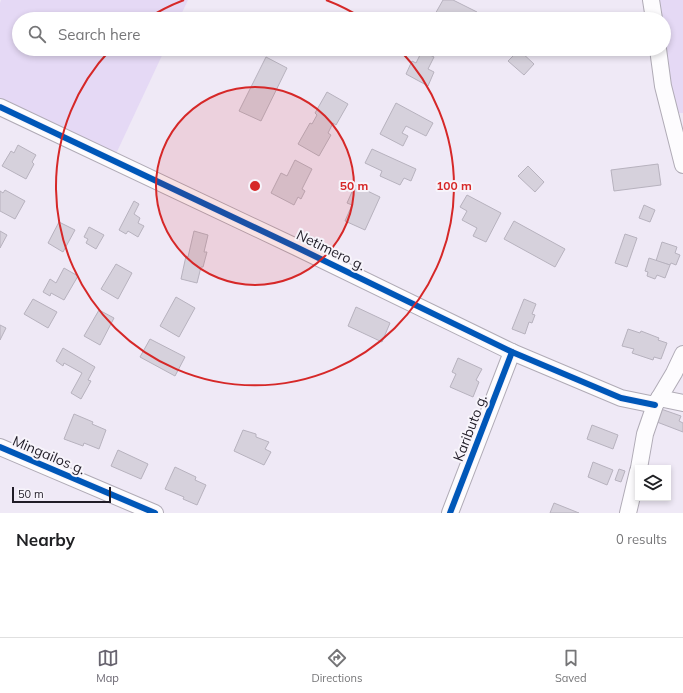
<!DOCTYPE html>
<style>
body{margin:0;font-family:Mulish,sans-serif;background:#f2f2f2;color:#202124}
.controls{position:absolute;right:12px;bottom:12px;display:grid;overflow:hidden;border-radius:0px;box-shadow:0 2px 6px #0003}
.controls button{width:36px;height:36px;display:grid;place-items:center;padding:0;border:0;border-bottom:1px solid #e0e0e0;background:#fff;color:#202124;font:20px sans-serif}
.scale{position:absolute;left:12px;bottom:10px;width:99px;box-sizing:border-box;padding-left:4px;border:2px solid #201c27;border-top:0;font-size:11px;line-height:14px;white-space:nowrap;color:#201c27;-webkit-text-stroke:3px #f7f4fb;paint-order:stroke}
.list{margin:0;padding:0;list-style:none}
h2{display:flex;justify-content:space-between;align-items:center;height:52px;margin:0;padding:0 16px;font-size:17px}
h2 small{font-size:13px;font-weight:400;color:#757577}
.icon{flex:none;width:22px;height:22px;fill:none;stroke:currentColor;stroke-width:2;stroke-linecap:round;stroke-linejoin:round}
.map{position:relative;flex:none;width:683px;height:513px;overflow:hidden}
.search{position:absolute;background:#fff;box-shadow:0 2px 6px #0003;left:12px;right:12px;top:12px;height:44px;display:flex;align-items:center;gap:10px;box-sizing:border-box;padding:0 14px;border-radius:22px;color:#757577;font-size:15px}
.sheet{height:124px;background:#fff}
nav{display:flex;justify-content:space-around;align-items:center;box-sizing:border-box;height:56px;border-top:1px solid #e0e0e0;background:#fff;font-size:11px;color:#757577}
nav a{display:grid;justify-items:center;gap:2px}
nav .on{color:#68646f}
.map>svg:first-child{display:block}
.green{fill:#e5d9f5}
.building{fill:#d6d1dc;stroke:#b7b2be}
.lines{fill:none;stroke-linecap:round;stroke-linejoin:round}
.street-casing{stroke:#b0abb6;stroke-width:18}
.street{stroke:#fdfcfe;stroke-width:16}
.cycleway-casing{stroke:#f7f4fb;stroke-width:8}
.cycleway{stroke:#0057b8;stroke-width:6}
.ring{fill:none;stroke:#d62828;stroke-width:2}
.labels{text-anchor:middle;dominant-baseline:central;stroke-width:4;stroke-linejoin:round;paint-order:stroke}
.street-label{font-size:14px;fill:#201c27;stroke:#f7f4fb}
.centre{fill:#d62828;stroke:#f7f4fb;stroke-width:2}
.ring-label{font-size:12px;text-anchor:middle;font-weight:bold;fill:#d62828;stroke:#f7f4fb;stroke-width:4;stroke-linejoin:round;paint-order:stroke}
</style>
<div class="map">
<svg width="683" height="513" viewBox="0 0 683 513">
<rect width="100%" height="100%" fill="#efe9f6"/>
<g class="green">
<path d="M 1,0 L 188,0 L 179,19 L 19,19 L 19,49 L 165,49 L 115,156 L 0,101 L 0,3 Z"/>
<path d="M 658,0 L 683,0 L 683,113 L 674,113 L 664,42 L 664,19 L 661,19 Z"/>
</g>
<g class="building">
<path d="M 443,0 L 453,0 L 477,12 L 473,19 L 440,19 L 434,16 Z"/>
<path d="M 519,50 L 534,64 L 524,75 L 508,61 Z"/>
<path d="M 422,51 L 434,57 L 428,69 L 434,72 L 428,86 L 406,74 L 412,61 L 416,63 Z"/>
<path d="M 266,57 L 287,68 L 261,121 L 239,111 Z"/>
<path d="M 327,92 L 348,104 L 336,125 L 333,123 L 328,133 L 331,135 L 319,156 L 298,144 L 310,123 L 312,124 L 317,115 L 315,113 Z"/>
<path d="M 396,103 L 433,123 L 426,136 L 406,126 L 402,133 L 408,136 L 403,146 L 380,134 Z"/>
<path d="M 18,145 L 36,155 L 32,162 L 34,164 L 26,179 L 2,166 L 11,151 L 14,153 Z"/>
<path d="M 372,149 L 416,169 L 411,181 L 404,178 L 400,185 L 380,176 L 382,171 L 365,163 Z"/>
<path d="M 295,160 L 312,169 L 302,189 L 305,191 L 301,199 L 298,197 L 294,205 L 271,193 L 281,173 L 287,176 Z"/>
<path d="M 658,164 L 661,185 L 614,191 L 611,170 Z"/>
<path d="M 528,166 L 544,182 L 535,192 L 518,176 Z"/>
<path d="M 355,185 L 380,197 L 365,230 L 345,221 L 352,205 L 347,203 Z"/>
<path d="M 5,190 L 25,201 L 15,219 L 0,211 L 0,191 L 3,193 Z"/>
<path d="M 467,195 L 501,213 L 486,242 L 473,236 L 477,228 L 462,220 L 467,211 L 460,207 Z"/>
<path d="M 134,201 L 139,204 L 134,214 L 140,218 L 138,223 L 144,226 L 138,237 L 128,231 L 126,234 L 119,230 Z"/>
<path d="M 644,205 L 655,210 L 650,222 L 639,218 Z"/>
<path d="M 514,221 L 565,249 L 555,267 L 504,239 Z"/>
<path d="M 59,222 L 75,230 L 63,252 L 48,243 Z"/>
<path d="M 89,227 L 104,235 L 96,249 L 86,243 L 88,239 L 84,237 Z"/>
<path d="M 0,231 L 7,235 L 0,248 Z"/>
<path d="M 194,231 L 208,235 L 204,252 L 207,252 L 203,267 L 201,267 L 197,283 L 181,279 L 186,256 L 188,257 Z"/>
<path d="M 625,234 L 637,238 L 627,267 L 615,263 Z"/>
<path d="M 662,242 L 677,247 L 675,253 L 680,255 L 676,265 L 671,263 L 670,265 L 656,261 Z"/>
<path d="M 649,258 L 670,265 L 665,278 L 657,275 L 655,279 L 647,276 L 648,272 L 645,271 Z"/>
<path d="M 116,264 L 132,273 L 118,299 L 101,289 Z"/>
<path d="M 64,268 L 78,276 L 64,300 L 51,293 L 50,296 L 43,292 L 50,279 L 56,283 Z"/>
<path d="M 176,297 L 195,308 L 179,337 L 160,326 Z"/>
<path d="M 33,299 L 57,312 L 48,328 L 24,314 Z"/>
<path d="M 524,299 L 536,304 L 532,314 L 535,315 L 532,323 L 529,322 L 525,334 L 512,329 Z"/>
<path d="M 356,307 L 390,323 L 382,342 L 348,326 Z"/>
<path d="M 99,310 L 114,318 L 100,345 L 84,336 Z"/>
<path d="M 0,325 L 6,328 L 0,340 Z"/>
<path d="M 628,329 L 640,333 L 641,331 L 659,338 L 658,340 L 667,343 L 661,359 L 654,357 L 653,360 L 632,353 L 634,349 L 622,346 Z"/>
<path d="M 150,339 L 185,357 L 175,376 L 140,357 Z"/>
<path d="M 63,348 L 95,367 L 88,380 L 91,381 L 81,399 L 71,393 L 82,373 L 64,363 L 63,366 L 56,361 Z"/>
<path d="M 458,358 L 482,369 L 476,380 L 479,382 L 473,397 L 450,387 L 456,374 L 452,372 Z"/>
<path d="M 661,409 L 681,416 L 679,421 L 683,423 L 683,432 L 657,422 Z"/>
<path d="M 74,414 L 93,422 L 92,424 L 106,430 L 99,449 L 84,443 L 83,446 L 64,439 Z"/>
<path d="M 592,425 L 618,435 L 613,449 L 587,439 Z"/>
<path d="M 243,430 L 256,434 L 256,437 L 269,442 L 265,449 L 271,452 L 264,465 L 234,451 Z"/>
<path d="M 118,450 L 148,464 L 141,479 L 111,466 Z"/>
<path d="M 593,462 L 613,470 L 607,485 L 588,477 Z"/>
<path d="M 175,467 L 196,477 L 195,480 L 206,485 L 197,505 L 183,499 L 184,497 L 165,489 Z"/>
<path d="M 619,469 L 625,471 L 621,482 L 615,480 Z"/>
<path d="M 554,503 L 579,513 L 550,513 Z"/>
</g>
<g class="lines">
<g class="street-casing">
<g id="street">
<path d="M 651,0 L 654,19"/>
<path d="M 658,49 L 663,86 L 683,165"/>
<path d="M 0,107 L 296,247 L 512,352 L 621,398 L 655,405"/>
<path d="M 659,398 L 683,403"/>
<path d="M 0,447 L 155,513"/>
<path d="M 639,468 L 645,434 L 655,405 L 674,373 L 683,354"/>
<path d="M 450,513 L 512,352"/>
<path d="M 628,513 L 638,471"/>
</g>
</g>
<use href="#street" class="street"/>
<g class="cycleway-casing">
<g id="cycleway">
<path d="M 0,107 L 296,247 L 512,352 L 621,398 L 655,405"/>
<path d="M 0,447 L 155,513"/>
<path d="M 450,513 L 512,352"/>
</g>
</g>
<use href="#cycleway" class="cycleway"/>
</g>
<circle cx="255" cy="186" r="99" fill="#d62828" fill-opacity=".12"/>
<g class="ring">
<circle cx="255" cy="186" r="99"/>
<path d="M148 18A199 199 0 0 1 184 0M326 0A199 199 0 0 1 362 18M399 49A199 199 0 1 1 111 49"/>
</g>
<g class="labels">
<g class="street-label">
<text transform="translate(331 250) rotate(26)">Netimero g.</text>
<text transform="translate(470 428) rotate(-69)">Kaributo g.</text>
<text transform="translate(49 455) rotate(23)">Mingailos g.</text>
</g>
</g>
<circle cx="255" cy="186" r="6" class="centre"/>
<g class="ring-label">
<text x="354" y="190">50 m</text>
<text x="454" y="190">100 m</text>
</g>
</svg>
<div class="controls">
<button><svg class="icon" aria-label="layers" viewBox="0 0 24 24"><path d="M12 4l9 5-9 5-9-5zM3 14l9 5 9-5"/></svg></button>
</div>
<div class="scale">50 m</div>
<div class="search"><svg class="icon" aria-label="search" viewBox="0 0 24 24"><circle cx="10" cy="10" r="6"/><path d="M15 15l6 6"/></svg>Search here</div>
</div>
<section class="sheet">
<h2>Nearby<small>0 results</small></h2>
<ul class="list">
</ul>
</section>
<nav>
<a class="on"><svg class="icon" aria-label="map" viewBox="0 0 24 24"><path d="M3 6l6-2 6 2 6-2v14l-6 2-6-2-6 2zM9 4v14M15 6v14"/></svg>Map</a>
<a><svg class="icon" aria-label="directions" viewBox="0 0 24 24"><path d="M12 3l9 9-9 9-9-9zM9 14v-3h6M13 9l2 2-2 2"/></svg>Directions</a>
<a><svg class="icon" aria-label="saved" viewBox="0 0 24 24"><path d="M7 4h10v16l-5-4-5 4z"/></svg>Saved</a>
</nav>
